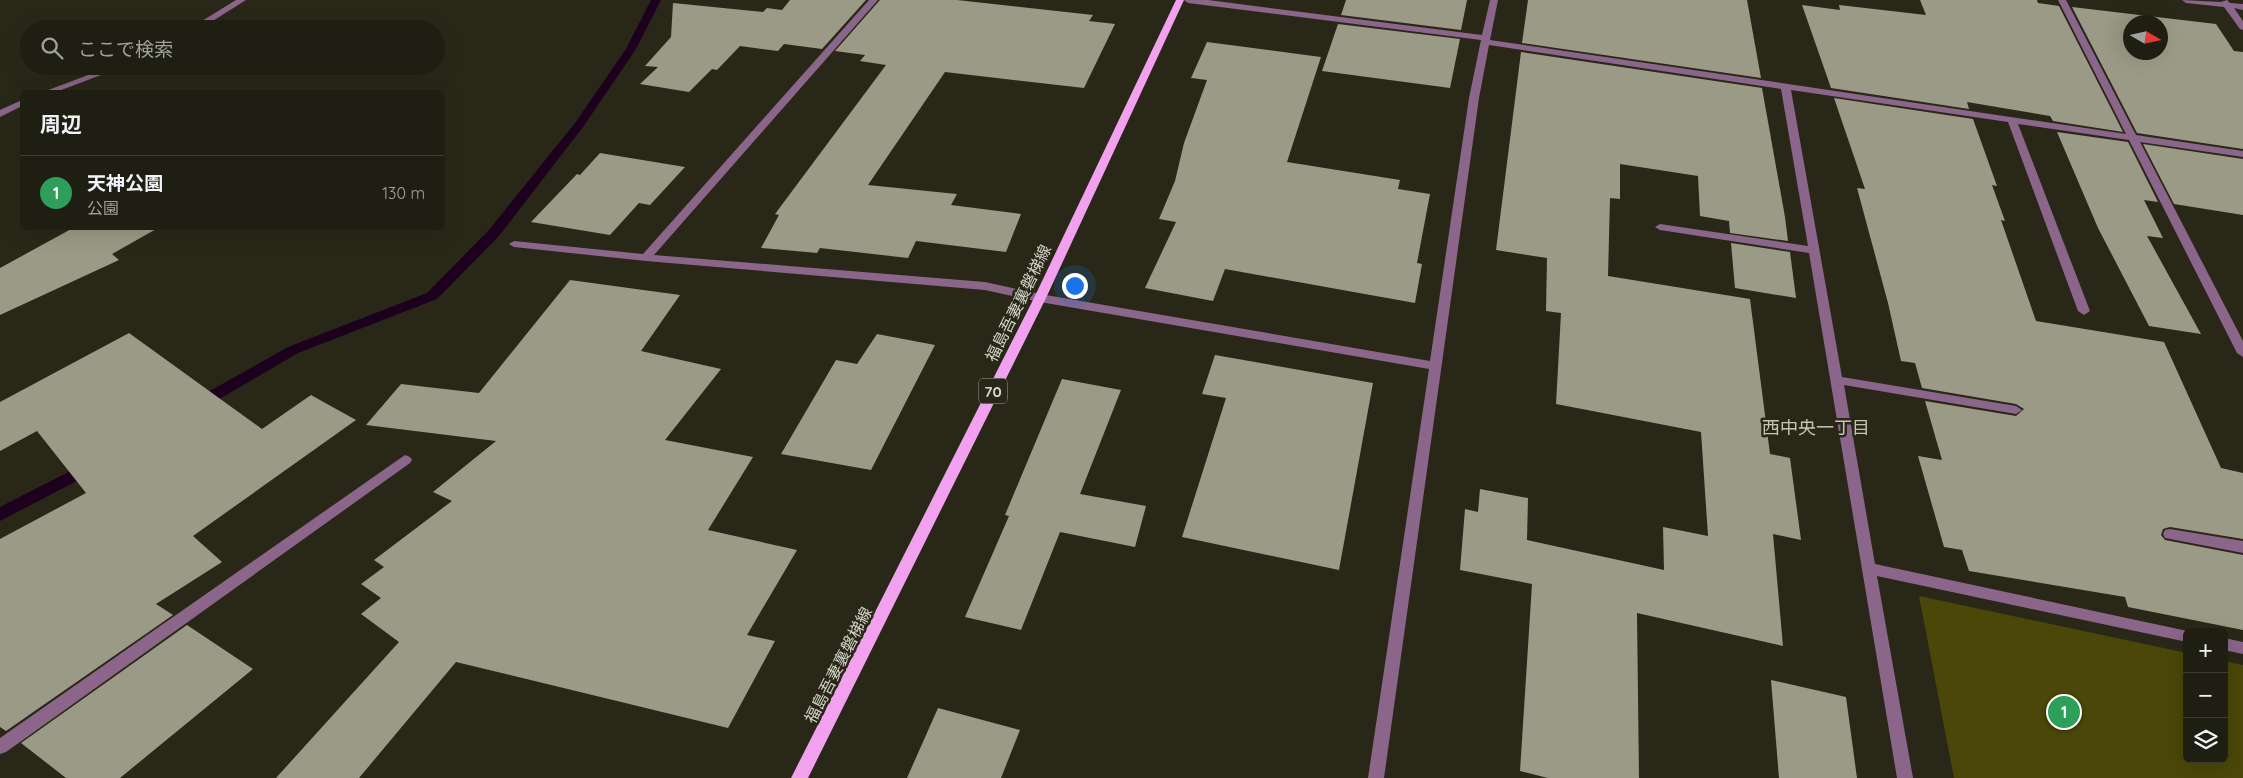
<!DOCTYPE html>
<html lang="ja">
<meta charset="utf-8">
<style>
body{margin:0;font-family:Quicksand,"Noto Sans JP",sans-serif;background:#27271b;color:#f1f3f6}
.controls{position:absolute;right:15px;bottom:15px;display:grid;overflow:hidden;border-radius:8px;box-shadow:0 5px 20px #0002}
.controls button{width:45px;height:45px;display:grid;place-items:center;padding:0;border:0;border-bottom:1px solid #3c3c32;background:#1f1e12;color:#f1f3f6;font:25px sans-serif}
.compass{position:absolute;left:2123px;top:15px;width:45px;height:45px;border-radius:50%;background:#1f1e12;box-shadow:0 5px 20px #0002;rotate:99deg}
.you{position:absolute;left:1074px;top:285px;width:18px;height:18px;margin:-12px;border:4px solid #fff;border-radius:50%;background:#1a73e8;box-shadow:0 0 0 8px #1a73e833}
.badge{display:grid;place-items:center;width:32px;height:32px;border-radius:50%;background:#f389f1;color:#fff;font-size:16px;font-weight:700}
.pin{position:absolute;translate:-50% -50%;border:2px solid #fff;box-shadow:0 1px 5px #0006}
.list{margin:0;padding:0;list-style:none}
h2{display:flex;justify-content:space-between;align-items:center;height:65px;margin:0;padding:0 20px;font-size:21px}
h2 small{font-size:16px;font-weight:400;color:#a1a29f}
.list li{display:grid;grid-template-columns:32px 1fr auto;gap:15px;align-items:center;box-sizing:border-box;height:75px;padding:0 20px;border-top:1px solid #3c3c32}
.list b{display:block;font-size:19px;white-space:nowrap}
.list p{margin:0;font-size:16px;white-space:nowrap;color:#a1a29f}
.list em{font-size:16px;font-style:normal;color:#a1a29f}
.icon{flex:none;width:28px;height:28px;fill:none;stroke:currentColor;stroke-width:2;stroke-linecap:round;stroke-linejoin:round}
.map{position:relative;flex:none;width:2243px;height:778px;overflow:hidden}
.search{position:absolute;background:#1f1e12;box-shadow:0 5px 20px #0002;left:20px;top:20px;width:425px;height:55px;display:flex;align-items:center;gap:12px;box-sizing:border-box;padding:0 18px;border-radius:28px;color:#a1a29f;font-size:19px}
.panel{position:absolute;background:#1f1e12;box-shadow:0 5px 20px #0002;left:20px;top:90px;width:425px;height:140px;border-radius:8px}
.map>svg:first-child{display:block}
.green{fill:#4a4708}
.lines{fill:none;stroke-linecap:round;stroke-linejoin:round}
.stream{fill:#1c001d;fill-rule:evenodd}
.building{fill:#9b9a86;fill-rule:evenodd}
.minor{fill:#8c658a;fill-rule:evenodd}
.major{fill:#f2a1ef;fill-rule:evenodd}
.labels{text-anchor:middle;dominant-baseline:central;stroke-width:5;stroke-linejoin:round;paint-order:stroke}
.shield{fill:#292818;stroke:#a1a195;stroke-width:1}
.shield-label{font-size:15px;font-weight:bold;fill:#d5d5ca}
.street-label{font-size:16px;fill:#d5d5ca;stroke:#292818}
.neighbourhood-label{font-size:18px;fill:#c4c4b0;stroke:#292818}
</style>
<div class="map">
<svg width="2243" height="778" viewBox="0 0 2243 778">
<rect width="100%" height="100%" fill="#292818"/>
<path class="green" d="M 1919,596 L 2187,653 L 2187,759 L 2224,759 L 2224,661 L 2243,665 L 2243,778 L 1954,778 Z"/>
<g class="lines">
<g class="stream">
<path d="M 651,0 L 661,0 L 636,49 L 583,127 L 499,236 L 437,299 L 298,353 L 204,408 L 194,408 L 191,404 L 194,400 L 288,347 L 427,293 L 489,230 L 575,123 L 626,49 Z"/>
<path d="M 90,461 L 96,463 L 98,467 L 96,471 L 0,521 L 0,507 Z"/>
</g>
</g>
<g class="building">
<path d="M 790,0 L 866,0 L 822,49 L 784,44 L 778,51 L 740,46 L 717,70 L 712,69 L 689,92 L 640,84 L 658,67 L 645,66 L 671,37 L 673,3 L 763,12 L 767,8 L 782,10 Z"/>
<path d="M 880,0 L 957,0 L 1093,15 L 1089,21 L 1115,24 L 1084,88 L 945,72 L 868,185 L 957,194 L 951,205 L 1021,214 L 1006,252 L 916,241 L 908,258 L 820,248 L 817,253 L 761,248 L 779,215 L 775,214 L 886,65 L 860,61 L 865,55 L 835,51 Z"/>
<path d="M 1346,0 L 1467,0 L 1461,30 L 1341,15 Z"/>
<path d="M 1528,0 L 1747,0 L 1761,78 L 1522,43 Z"/>
<path d="M 1920,0 L 2037,0 L 2038,3 L 2059,6 L 2123,132 L 2053,121 L 2050,116 L 1967,102 L 1969,109 L 1831,88 L 1802,5 L 1840,10 L 1839,5 L 1926,15 Z"/>
<path d="M 2072,7 L 2216,24 L 2234,51 L 2243,52 L 2243,149 L 2137,133 ZM 2130,22 L 2160,22 L 2160,52 L 2130,52 Z"/>
<path d="M 1338,24 L 1460,39 L 1450,88 L 1322,71 Z"/>
<path d="M 1207,42 L 1321,57 L 1287,162 L 1400,180 L 1398,189 L 1430,194 L 1417,263 L 1422,264 L 1415,303 L 1225,269 L 1213,301 L 1145,288 L 1176,222 L 1159,219 L 1175,181 L 1184,143 L 1207,80 L 1191,78 Z"/>
<path d="M 1521,52 L 1762,88 L 1785,217 L 1788,241 L 1730,233 L 1729,221 L 1700,216 L 1698,176 L 1620,164 L 1620,199 L 1610,198 L 1608,276 L 1750,299 L 1770,454 L 1790,458 L 1801,540 L 1773,534 L 1783,646 L 1637,613 L 1639,778 L 1548,778 L 1520,771 L 1532,584 L 1460,570 L 1465,509 L 1478,512 L 1480,489 L 1528,498 L 1527,540 L 1664,570 L 1663,527 L 1708,536 L 1701,432 L 1556,404 L 1561,313 L 1546,311 L 1547,258 L 1496,250 Z"/>
<path d="M 1834,98 L 1973,119 L 1997,186 L 1992,185 L 2005,221 L 2001,220 L 2036,321 L 2164,342 L 2221,468 L 2243,473 L 2243,539 L 2170,527 L 2163,529 L 2161,535 L 2165,540 L 2243,555 L 2243,630 L 2128,607 L 2125,597 L 1969,571 L 1962,550 L 1944,547 L 1918,456 L 1942,460 L 1925,401 L 2016,416 L 2024,409 L 2016,404 L 1922,388 L 1915,363 L 1901,361 L 1888,303 L 1857,188 L 1865,189 Z"/>
<path d="M 2057,132 L 2128,142 L 2158,202 L 2144,200 L 2163,238 L 2147,236 L 2201,334 L 2149,326 L 2098,228 Z"/>
<path d="M 2143,144 L 2243,159 L 2243,215 L 2174,204 Z"/>
<path d="M 600,153 L 685,167 L 650,205 L 639,203 L 610,235 L 531,222 L 577,174 L 580,175 Z"/>
<path d="M 73,228 L 158,228 L 112,254 L 119,260 L 0,315 L 0,268 Z"/>
<path d="M 1731,243 L 1790,252 L 1796,298 L 1735,288 Z"/>
<path d="M 570,280 L 680,295 L 641,351 L 721,369 L 665,440 L 753,457 L 708,530 L 797,550 L 747,635 L 775,641 L 728,728 L 456,662 L 359,778 L 276,778 L 399,642 L 361,614 L 381,598 L 361,584 L 384,567 L 374,560 L 452,501 L 433,492 L 496,441 L 366,425 L 401,384 L 479,393 Z"/>
<path d="M 129,333 L 262,429 L 311,395 L 356,420 L 193,536 L 222,562 L 156,604 L 173,615 L 6,731 L 0,727 L 0,539 L 86,493 L 37,431 L 0,451 L 0,402 Z"/>
<path d="M 877,334 L 935,345 L 871,470 L 781,454 L 836,360 L 857,364 Z"/>
<path d="M 1215,355 L 1373,383 L 1339,570 L 1182,537 L 1226,398 L 1202,394 Z"/>
<path d="M 1062,379 L 1121,390 L 1080,494 L 1146,506 L 1135,547 L 1060,532 L 1021,630 L 965,617 L 1009,516 L 1005,515 Z"/>
<path d="M 187,625 L 253,669 L 120,778 L 66,778 L 21,743 Z"/>
<path d="M 1771,680 L 1846,697 L 1857,778 L 1779,778 Z"/>
<path d="M 938,708 L 1020,730 L 1001,778 L 907,778 Z"/>
</g>
<g class="lines">
<g class="minor">
<path d="M 236,0 L 246,0 L 200,29 L 189,29 Z"/>
<path d="M 869,0 L 878,0 L 654,255 L 985,282 L 1040,294 L 1430,361 L 1469,98 L 1481,40 L 1188,3 L 1184,0 L 1208,0 L 1482,35 L 1490,0 L 1498,0 L 1490,40 L 2126,134 L 2058,0 L 2066,0 L 2136,135 L 2243,151 L 2243,157 L 2140,142 L 2243,341 L 2243,357 L 2237,353 L 2129,140 L 2018,124 L 2090,311 L 2084,315 L 2078,311 L 2008,122 L 1791,90 L 1842,377 L 2016,406 L 2022,410 L 2016,414 L 1844,385 L 1875,564 L 2192,632 L 2187,632 L 2187,642 L 1877,576 L 1913,778 L 1897,778 L 1809,253 L 1660,230 L 1655,227 L 1660,224 L 1808,246 L 1781,89 L 1489,45 L 1479,98 L 1384,778 L 1368,778 L 1429,369 L 1040,302 L 985,290 L 646,261 L 514,247 L 509,244 L 514,241 L 643,254 Z"/>
<path d="M 2182,0 L 2221,2 L 2227,0 L 2230,3 L 2243,4 L 2243,10 L 2234,8 L 2243,21 L 2243,30 L 2240,29 L 2224,7 L 2186,3 Z"/>
<path d="M 112,66 L 125,66 L 56,92 L 43,92 Z"/>
<path d="M 22,100 L 22,106 L 0,117 L 0,110 Z"/>
<path d="M 405,455 L 410,457 L 412,460 L 410,463 L 6,752 L 0,754 L 0,738 Z"/>
<path d="M 2170,529 L 2243,541 L 2243,553 L 2165,538 L 2163,534 L 2165,530 Z"/>
<path d="M 2224,638 L 2243,642 L 2243,654 L 2224,650 Z"/>
</g>
<path class="major" d="M 1176,0 L 1184,0 L 1046,298 L 808,778 L 791,778 L 1034,298 Z"/>
</g>
<g class="labels">
<rect class="shield" x="979" y="378.5" width="28" height="25" rx="4"/>
<g class="shield-label">
<text x="993" y="391">70</text>
</g>
<g class="street-label">
<text transform="translate(1018 303) rotate(-64)">福島吾妻裏磐梯線</text>
<text transform="translate(838 665) rotate(-63)">福島吾妻裏磐梯線</text>
</g>
<g class="neighbourhood-label">
<text x="1816" y="427">西中央一丁目</text>
</g>
</g>
</svg>
<div class="controls">
<button>+</button>
<button>−</button>
<button><svg class="icon" aria-label="layers" viewBox="0 0 24 24"><path d="M12 4l9 5-9 5-9-5zM3 14l9 5 9-5"/></svg></button>
</div>
<svg class="compass" viewBox="-18 -18 36 36"><path d="M0-13l5 13h-10z" fill="#e53935"/><path d="M0 13l5-13h-10z" fill="#a1a29f"/></svg>
<div class="you"></div>
<div class="pin badge" style="left:2064px;top:712px;background:#2e9e5b">1</div>
<div class="search"><svg class="icon" aria-label="search" viewBox="0 0 24 24"><circle cx="10" cy="10" r="6"/><path d="M15 15l6 6"/></svg>ここで検索</div>
<section class="panel">
<h2>周辺<small></small></h2>
<ul class="list">
<li><span class="badge" style="background:#2e9e5b">1</span><div><b>天神公園</b><p>公園</p></div><em>130 m</em></li>
</ul>
</section>
</div>
